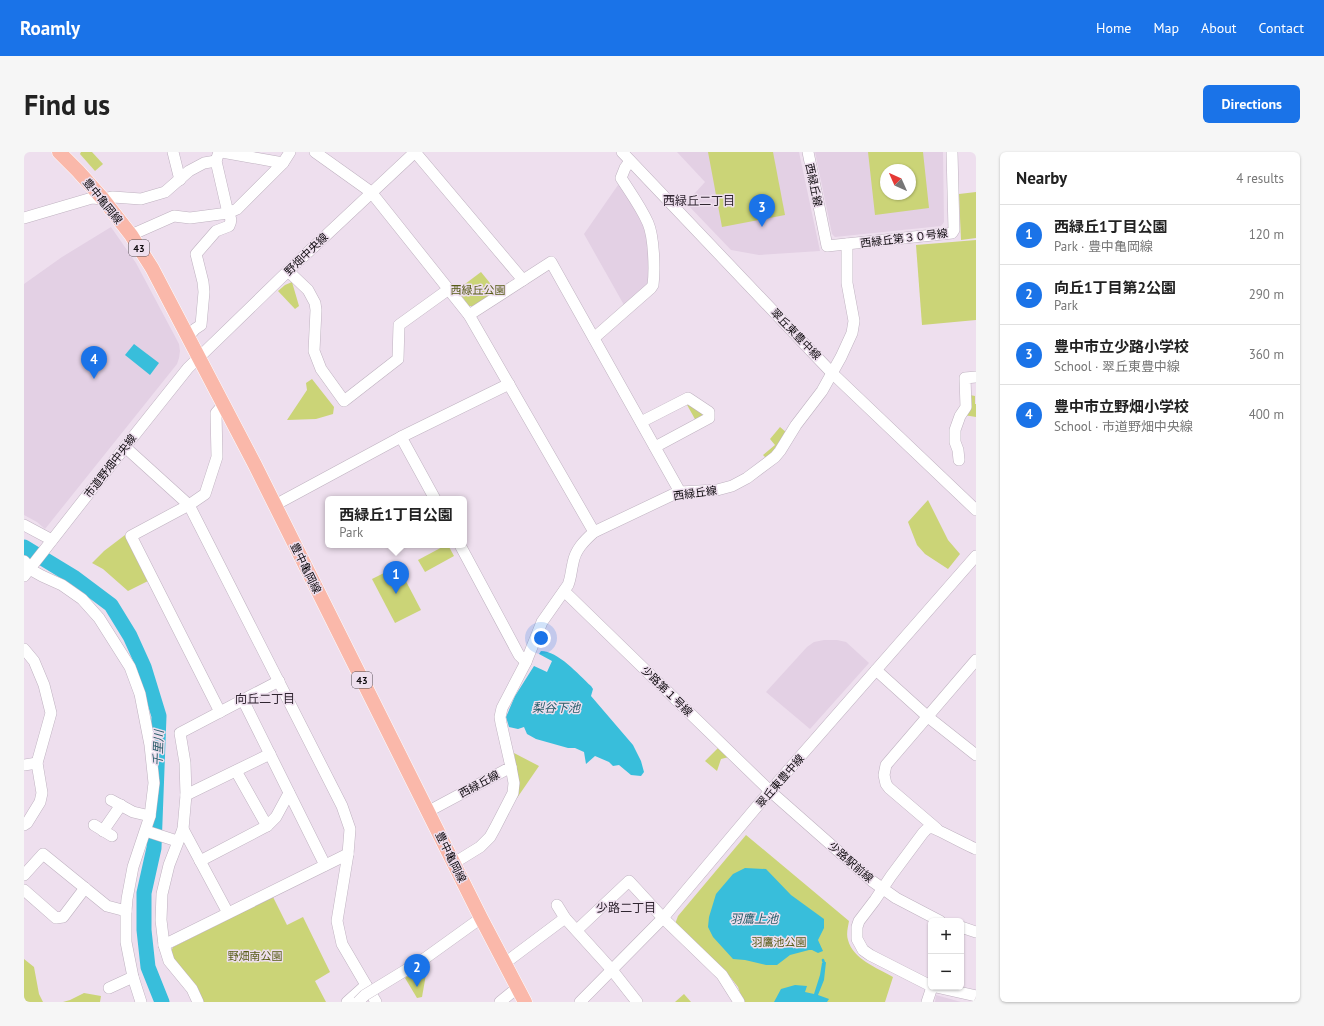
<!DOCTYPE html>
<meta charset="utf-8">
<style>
body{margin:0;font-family:"PT Sans","Noto Sans JP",sans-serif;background:#f6f6f6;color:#222}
.controls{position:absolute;right:12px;bottom:12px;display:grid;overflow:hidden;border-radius:6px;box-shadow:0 1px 3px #0004}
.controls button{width:36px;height:36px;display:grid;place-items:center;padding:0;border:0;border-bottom:1px solid #e0e0e0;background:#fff;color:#222;font:20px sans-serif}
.compass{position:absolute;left:856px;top:12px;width:36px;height:36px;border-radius:50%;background:#fff;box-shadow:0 1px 3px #0004;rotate:315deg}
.you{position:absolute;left:517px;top:486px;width:14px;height:14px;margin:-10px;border:3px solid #fff;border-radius:50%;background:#1a73e8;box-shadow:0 0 0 6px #1a73e833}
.badge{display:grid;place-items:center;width:26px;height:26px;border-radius:50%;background:#1a73e8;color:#fff;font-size:13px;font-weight:700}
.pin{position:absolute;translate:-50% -33px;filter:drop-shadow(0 1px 2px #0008)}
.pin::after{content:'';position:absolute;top:21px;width:14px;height:12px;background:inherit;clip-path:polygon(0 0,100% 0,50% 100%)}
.popup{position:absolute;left:301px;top:344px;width:142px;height:52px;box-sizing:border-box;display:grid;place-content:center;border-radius:6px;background:#fff;filter:drop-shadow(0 1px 3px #0005);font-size:13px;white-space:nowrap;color:#767676}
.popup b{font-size:15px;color:#222}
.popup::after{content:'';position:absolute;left:50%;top:100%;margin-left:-8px;border:8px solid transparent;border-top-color:#fff}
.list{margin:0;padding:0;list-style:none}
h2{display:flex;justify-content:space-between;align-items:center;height:52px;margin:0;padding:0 16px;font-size:17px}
h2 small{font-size:13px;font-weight:400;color:#767676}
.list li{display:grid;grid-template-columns:26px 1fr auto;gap:12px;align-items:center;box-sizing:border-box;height:60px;padding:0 16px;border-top:1px solid #e0e0e0}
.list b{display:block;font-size:15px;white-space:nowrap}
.list p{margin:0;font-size:13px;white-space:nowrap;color:#767676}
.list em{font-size:13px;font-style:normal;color:#767676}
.map{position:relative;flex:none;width:952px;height:850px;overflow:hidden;border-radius:6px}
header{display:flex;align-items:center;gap:24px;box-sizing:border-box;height:56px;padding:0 20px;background:#1a73e8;color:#fff}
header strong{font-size:19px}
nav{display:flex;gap:22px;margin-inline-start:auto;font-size:14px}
.intro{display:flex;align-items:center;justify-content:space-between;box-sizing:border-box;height:96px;padding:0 24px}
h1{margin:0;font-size:28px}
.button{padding:10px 18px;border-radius:6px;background:#1a73e8;color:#fff;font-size:14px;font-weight:700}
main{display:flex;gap:24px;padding:0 24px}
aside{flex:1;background:#fff;border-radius:6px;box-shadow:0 1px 3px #0004}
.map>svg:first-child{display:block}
.built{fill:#e3d0e4;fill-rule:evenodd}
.green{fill:#cbd477;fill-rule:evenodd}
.water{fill:#38bedb}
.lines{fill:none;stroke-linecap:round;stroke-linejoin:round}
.stream{stroke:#38bedb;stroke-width:2.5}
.river{stroke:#38bedb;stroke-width:15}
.minor-casing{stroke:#bfb2c0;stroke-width:12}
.major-casing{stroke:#fff;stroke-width:15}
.minor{stroke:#fff;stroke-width:11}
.major{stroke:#fab8aa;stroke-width:14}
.minor-bridge-casing{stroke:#bfb2c0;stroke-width:12;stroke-linecap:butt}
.minor-bridge{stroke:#fff;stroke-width:11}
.labels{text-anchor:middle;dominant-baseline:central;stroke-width:3;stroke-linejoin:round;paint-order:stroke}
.shield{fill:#eedfee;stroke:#514a51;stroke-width:1}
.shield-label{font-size:10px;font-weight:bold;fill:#0e0a0e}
.street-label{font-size:11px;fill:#0e0a0e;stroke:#eedfee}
.park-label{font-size:11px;fill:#585c18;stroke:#eedfee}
.neighbourhood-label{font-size:12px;fill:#2f2530;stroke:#eedfee}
.water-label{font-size:12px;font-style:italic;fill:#275c69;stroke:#eedfee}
</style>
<header>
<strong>Roamly</strong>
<nav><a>Home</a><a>Map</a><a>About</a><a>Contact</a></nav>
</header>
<div class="intro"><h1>Find us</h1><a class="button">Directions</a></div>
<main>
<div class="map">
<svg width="952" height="850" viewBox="0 0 952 850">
<rect width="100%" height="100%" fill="#eedfee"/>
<g class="built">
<path d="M 653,0 L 775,0 L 796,99 L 735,103 L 707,98 L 662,51 L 681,30 Z"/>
<path d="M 791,0 L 919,0 L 920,70 L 917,74 L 811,85 L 808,82 ZM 862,18 L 886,18 L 886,42 L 862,42 Z"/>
<path d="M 598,32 L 622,71 L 626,125 L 624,132 L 600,153 L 560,82 L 594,33 Z"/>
<path d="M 87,75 L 112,111 L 155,192 L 156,199 L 155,206 L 153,212 L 21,377 L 13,370 L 0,363 L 0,132 L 38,105 Z"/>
<path d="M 800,488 L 813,488 L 822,490 L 845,511 L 786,577 L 742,540 L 783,495 L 790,490 Z"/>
<path d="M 912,843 L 937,850 L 911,850 Z"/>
</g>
<g class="green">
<path d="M 57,0 L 68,0 L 79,12 L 71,19 L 56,2 Z"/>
<path d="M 684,0 L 749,0 L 761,63 L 698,75 Z"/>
<path d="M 844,0 L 899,0 L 905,56 L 851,63 ZM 862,18 L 886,18 L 886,42 L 862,42 Z"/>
<path d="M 952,40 L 952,86 L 937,88 L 935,42 Z"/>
<path d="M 952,88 L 952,168 L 898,173 L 892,93 Z"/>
<path d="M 457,120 L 474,141 L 452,154 L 445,154 L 433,138 Z"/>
<path d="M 268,130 L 275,154 L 271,157 L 254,139 L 261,133 Z"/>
<path d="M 288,227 L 310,255 L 309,262 L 292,267 L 263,268 L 283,238 L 282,231 Z"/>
<path d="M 946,243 L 951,244 L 951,252 L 952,252 L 952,265 L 940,263 Z"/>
<path d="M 662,251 L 682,261 L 672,269 Z"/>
<path d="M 756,275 L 763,281 L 743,307 L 739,303 L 751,293 L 746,287 Z"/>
<path d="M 904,348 L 924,388 L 936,402 L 924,417 L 901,402 L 893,393 L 884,370 Z"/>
<path d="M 101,383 L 124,429 L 104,439 L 79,417 L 68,411 L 80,399 Z"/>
<path d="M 422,393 L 424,393 L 430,404 L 401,420 L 394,408 Z"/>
<path d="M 374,414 L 397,458 L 371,471 L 348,427 Z"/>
<path d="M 695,595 L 705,605 L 697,607 L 693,619 L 681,609 Z"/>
<path d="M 490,601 L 515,614 L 493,646 L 492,645 L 493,622 Z"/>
<path d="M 722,683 L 825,769 C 824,775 822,782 824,788 C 829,807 853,816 869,825 L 861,850 L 719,850 L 714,835 L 707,826 L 651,772 L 654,764 Z"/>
<path d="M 249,745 L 263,773 L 279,765 L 306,820 L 291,829 L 302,850 L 178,850 L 146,802 L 149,795 Z"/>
<path d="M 0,807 L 10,815 L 15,842 L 19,850 L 0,850 Z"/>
<path d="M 404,811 L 398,845 L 393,846 L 381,826 Z"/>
<path d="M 60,841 L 77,844 L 76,850 L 39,850 L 46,848 Z"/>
<path d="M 660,842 L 667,850 L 651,850 Z"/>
</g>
<g class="water">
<path d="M 110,192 L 135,211 L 126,223 L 101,203 Z"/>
<path d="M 517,499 C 534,499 554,522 567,534 L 569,537 L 567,544 L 609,593 L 617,609 L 620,620 L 617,624 L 607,623 L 595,613 L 589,614 L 585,610 L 571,604 L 562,612 L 560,600 L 551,596 L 544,596 L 512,587 L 503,582 L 500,575 L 494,577 L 485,575 L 482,565 L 491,544 L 510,514 L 523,520 L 528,509 L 515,502 Z"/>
<path d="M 721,716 L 742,717 L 767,743 L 800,767 L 800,776 L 794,788 L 799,799 L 794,801 L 788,798 L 785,798 L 766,803 L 753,813 L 742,813 L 721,808 L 709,807 L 689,785 L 684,775 L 685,765 L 692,742 L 709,722 Z"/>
<path d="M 802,810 L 800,828 L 794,843 L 805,847 L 803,850 L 750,850 L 757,837 L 771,833 L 783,834 L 781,840 L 790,842 L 796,823 L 798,811 Z"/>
</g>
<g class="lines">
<path class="stream" d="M 799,808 L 800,811"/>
<path class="river" d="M 0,395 L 51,426 L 87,453 L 106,484 L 120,515 L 135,564 L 130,696 L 120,741 L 120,778 L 124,815 L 138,850"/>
<g class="minor-casing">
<g id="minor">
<path d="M 149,0 L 156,28"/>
<path d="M 198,0 L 259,11"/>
<path d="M 291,0 L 347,40 L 445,163 L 570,380"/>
<path d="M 391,0 L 499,128"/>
<path d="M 598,0 L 808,221 L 952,358"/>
<path d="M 784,0 L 803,94 L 928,81 L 930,78 L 928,0"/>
<path d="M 0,66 L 68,46 L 79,47 L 89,45 L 117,47 L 141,40 L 165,19 L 180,11 L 192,9"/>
<path d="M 107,83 L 150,64 L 166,66 L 204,61 L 213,57 L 259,11 L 266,0"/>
<path d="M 264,119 L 284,138 L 291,151 L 292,158 L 290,199 L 297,217 L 320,249 L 374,207 L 375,173 L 425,137"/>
<path d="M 445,163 L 527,110 L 656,340"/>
<path d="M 164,185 L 171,177 L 177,173 L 180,140 L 179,130 L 172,102 L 192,79 L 205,74 C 208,68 207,66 204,61 L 192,9 L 195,0"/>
<path d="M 570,186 L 627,136 L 629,133 C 631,118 630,85 624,71 C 617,55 606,40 597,26 L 601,16 L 606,9"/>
<path d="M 617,270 L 664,246 L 685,260 L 685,266 L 631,295"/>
<path d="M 377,285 L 411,347"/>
<path d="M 101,295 L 165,353 L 318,654 L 326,677 L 324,702 L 313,769 L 318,792 L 352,850"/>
<path d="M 935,308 L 934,298 L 931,290 L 931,278 L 936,264 L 942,255 L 941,226 L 952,225"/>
<path d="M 251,353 L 377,285 L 485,232"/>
<path d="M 0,373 L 28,388"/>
<path d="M 436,393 L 495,503 L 502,510"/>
<path d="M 0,409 L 9,419 L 18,424 L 38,433 L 58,447 L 75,466 L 106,515 L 116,542 L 126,593 L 130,631 L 126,664 L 109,715 L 103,747 L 102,759 L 102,790 L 109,825 L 117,850"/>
<path d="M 0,424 L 101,295 L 164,216 L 264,119 L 391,0"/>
<path d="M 540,439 L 746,639 L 848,729 L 872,746 L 916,769"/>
<path d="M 0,497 L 10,509 L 20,533 L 27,561 L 13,611 L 18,641 L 16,650 L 3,671 L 0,673"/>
<path d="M 852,518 L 904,565 L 952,603"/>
<path d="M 219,548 L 301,713"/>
<path d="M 196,560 L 107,384 L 165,353 L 181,342 L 193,305 L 192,261 L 199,253"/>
<path d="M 0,613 L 13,611"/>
<path d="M 212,619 L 243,674"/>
<path d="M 162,643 L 246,602"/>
<path d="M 87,648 L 109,660 L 126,664"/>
<path d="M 405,659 L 487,615 L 477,571 L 476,565 L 478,556 L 502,510 L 518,470 L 544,433 C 547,426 547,419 549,411 C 551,398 560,389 570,380 L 648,343 L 656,340 L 693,338 L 708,334 L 723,326 L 751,305 L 756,299 L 772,273 L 798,239 L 817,205 L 828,181 L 830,169 L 823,131 L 823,92"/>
<path d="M 70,673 L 88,684"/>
<path d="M 159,677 L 204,761"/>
<path d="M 913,677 L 865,636 L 862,632 L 860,623 L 862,613 L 952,508"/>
<path d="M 79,679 L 97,653"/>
<path d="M 122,679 L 153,689"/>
<path d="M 176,709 L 243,674 L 252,665 L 265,641"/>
<path d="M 430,711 L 456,695 L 466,685 L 471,676 L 489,641 L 490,631 L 487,615"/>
<path d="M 0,723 L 19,702 L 83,754 L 102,759"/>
<path d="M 0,738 L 32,766 L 39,765 L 61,736"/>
<path d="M 533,753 L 541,766 L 588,818 L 613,850"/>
<path d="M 937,775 L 952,780"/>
<path d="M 553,778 L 605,729 L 639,766 L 698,823 L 715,850"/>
<path d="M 140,793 L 324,702"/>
<path d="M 400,807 L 457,766"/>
<path d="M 481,811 L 541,766"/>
<path d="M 907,834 L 846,803 L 839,798 L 833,787 L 833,775 L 835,769 L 851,748 L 867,724 L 899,681 C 901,679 903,676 906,676 C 910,675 944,694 952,697"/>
<path d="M 912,835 L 952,844"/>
<path d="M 85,836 L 109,825"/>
<path d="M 174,850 L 168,837 L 145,809 L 140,793 L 137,768 L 138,742 L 145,713 L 159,677 L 162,643 L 161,611 L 156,581 L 255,529"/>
<path d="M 323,850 L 342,833"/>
<path d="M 476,850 L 493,836"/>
<path d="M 556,850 L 639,766 L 746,639 L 952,404"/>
<path d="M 903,850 L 908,835"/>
</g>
</g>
<g class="major-casing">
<path id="major" d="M 35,0 L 54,19 L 79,47 L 107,83 L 128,116 L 231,313 L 457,766 L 501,850"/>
</g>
<use href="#minor" class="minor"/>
<use href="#major" class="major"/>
<g class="minor-bridge-casing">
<path id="minor-bridge" d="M 334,850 L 341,843 L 400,807"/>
</g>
<use href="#minor-bridge" class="minor-bridge"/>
</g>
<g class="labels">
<g class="shield">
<rect x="105" y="88" width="20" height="16" rx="3"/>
<rect x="328" y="520" width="20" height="16" rx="3"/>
</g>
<g class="shield-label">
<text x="115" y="96">43</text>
<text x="338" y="528">43</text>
</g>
<g class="street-label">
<text transform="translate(790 33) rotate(78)">西緑丘線</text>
<text transform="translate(79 49) rotate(51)">豊中亀岡線</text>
<text transform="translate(880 86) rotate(-7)">西緑丘第３０号線</text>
<text transform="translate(282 102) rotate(-44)">野畑中央線</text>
<text transform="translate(772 182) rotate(46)">翠丘東豊中線</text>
<text transform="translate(86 314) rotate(-52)">市道野畑中央線</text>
<text transform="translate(671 341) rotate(-8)">西緑丘線</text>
<text transform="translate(282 416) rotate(64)">豊中亀岡線</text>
<text transform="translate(643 539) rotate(44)">少路第１号線</text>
<text transform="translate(756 629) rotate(-49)">翠丘東豊中線</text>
<text transform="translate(455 632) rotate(-28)">西緑丘線</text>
<text transform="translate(427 705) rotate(64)">豊中亀岡線</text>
<text transform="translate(827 710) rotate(41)">少路駅前線</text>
</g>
<g class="park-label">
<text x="454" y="138">西緑丘公園</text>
<text x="755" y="790">羽鷹池公園</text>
<text x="231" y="804">野畑南公園</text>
</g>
<g class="neighbourhood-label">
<text x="675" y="48">西緑丘二丁目</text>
<text x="241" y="546">向丘二丁目</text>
<text x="602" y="755">少路二丁目</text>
</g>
<g class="water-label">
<text x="532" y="555">梨谷下池</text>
<text transform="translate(134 596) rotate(-88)">千里川</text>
<text x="730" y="766">羽鷹上池</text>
</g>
</g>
</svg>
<div class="controls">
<button>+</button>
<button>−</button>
</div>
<svg class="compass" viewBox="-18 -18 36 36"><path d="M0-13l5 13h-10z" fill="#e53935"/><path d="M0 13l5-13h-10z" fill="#767676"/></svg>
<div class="you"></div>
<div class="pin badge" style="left:372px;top:442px">1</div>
<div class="popup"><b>西緑丘1丁目公園</b>Park</div>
<div class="pin badge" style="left:393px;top:835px">2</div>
<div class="pin badge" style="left:738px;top:75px">3</div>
<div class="pin badge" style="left:70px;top:227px">4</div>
</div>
<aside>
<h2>Nearby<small>4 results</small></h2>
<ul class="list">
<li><span class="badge">1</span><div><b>西緑丘1丁目公園</b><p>Park · 豊中亀岡線</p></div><em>120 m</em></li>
<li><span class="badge">2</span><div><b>向丘1丁目第2公園</b><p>Park</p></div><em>290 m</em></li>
<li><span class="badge">3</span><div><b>豊中市立少路小学校</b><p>School · 翠丘東豊中線</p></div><em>360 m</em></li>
<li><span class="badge">4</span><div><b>豊中市立野畑小学校</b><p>School · 市道野畑中央線</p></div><em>400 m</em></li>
</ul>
</aside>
</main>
